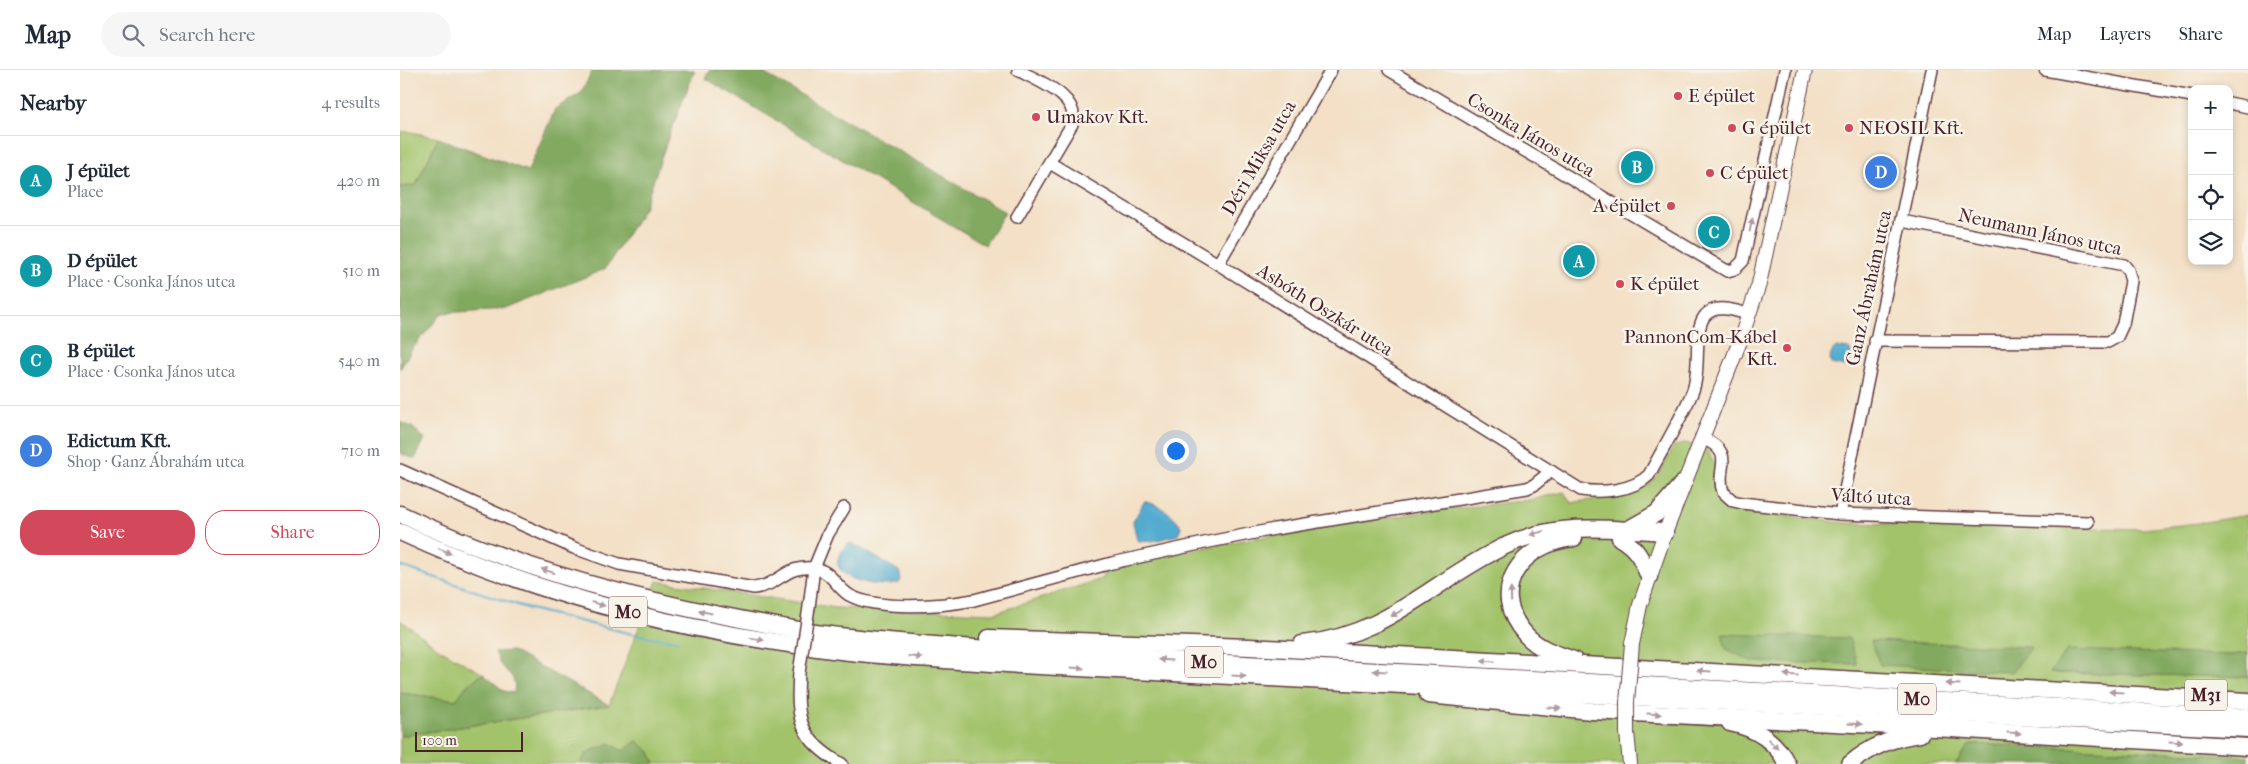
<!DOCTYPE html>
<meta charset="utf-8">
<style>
body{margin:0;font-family:"IM FELL French Canon",serif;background:#f6f6f7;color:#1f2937}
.controls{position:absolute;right:15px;top:15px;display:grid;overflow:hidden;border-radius:10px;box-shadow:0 2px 8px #0003}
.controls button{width:45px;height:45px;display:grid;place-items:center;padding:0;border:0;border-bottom:1px solid #e0e1e3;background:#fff;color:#1f2937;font:25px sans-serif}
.scale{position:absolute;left:15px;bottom:12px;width:108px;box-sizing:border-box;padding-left:5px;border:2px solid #4a1f2b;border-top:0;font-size:14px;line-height:18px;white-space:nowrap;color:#4a1f2b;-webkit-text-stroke:4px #f7f3e8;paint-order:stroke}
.you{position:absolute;left:775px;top:380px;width:18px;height:18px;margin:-12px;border:4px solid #fff;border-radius:50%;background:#1a73e8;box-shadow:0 0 0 8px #1a73e833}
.badge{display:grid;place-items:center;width:32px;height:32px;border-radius:50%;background:#d1495b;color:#fff;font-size:16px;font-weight:700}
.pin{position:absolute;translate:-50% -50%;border:2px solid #fff;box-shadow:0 1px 5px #0006}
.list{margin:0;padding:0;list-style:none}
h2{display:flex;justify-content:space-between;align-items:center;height:65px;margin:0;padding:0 20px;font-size:21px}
h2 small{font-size:16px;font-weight:400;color:#747a83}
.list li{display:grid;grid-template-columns:32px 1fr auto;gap:15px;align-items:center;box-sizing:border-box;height:90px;padding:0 20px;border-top:1px solid #e0e1e3}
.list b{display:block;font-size:19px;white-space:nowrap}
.list p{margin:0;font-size:16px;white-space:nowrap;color:#747a83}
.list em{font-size:16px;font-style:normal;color:#747a83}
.actions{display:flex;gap:10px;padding:15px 20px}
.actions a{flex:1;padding:11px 0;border:1px solid #d1495b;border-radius:20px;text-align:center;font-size:18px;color:#d1495b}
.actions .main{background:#d1495b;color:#fff}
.icon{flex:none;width:28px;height:28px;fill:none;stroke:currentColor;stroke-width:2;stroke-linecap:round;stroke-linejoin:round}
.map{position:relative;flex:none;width:1848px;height:694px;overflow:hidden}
header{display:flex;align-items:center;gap:30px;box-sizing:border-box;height:70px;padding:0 25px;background:#fff;border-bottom:1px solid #e0e1e3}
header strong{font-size:24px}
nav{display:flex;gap:28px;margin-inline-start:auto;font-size:18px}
.search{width:350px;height:45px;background:#f6f6f7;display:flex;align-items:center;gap:12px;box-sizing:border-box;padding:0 18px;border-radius:28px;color:#747a83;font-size:19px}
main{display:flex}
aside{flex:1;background:#fff}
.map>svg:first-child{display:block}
.green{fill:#a2c36b;stroke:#76714b}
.forest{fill:#81a95f;stroke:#666445}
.water{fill:#52acd0;stroke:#4e667e}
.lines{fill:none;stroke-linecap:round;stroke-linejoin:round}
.stream{stroke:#52acd0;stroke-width:2}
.minor-casing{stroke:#633c42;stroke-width:14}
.major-casing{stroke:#633c42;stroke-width:16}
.highway-casing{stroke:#633c42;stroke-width:19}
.minor{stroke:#fff;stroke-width:11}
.major{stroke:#fff;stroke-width:14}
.highway{stroke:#fff;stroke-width:16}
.minor-bridge-casing{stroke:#633c42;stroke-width:14;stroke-linecap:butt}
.major-bridge-casing{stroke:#633c42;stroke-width:16;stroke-linecap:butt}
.minor-bridge{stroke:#fff;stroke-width:11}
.major-bridge{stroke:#fff;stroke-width:14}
.oneway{fill:#ae9aa0}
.poi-dot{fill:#d1495b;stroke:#f7f3e8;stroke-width:2}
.labels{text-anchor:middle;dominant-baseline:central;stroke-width:5;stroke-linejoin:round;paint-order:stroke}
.shield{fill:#f7f3e8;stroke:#7e5f64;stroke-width:1}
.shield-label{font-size:18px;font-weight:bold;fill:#4a1f2b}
.poi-label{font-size:19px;fill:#4a1f2b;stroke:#f7f3e8;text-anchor:start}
.street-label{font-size:19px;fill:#4a1f2b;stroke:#f7f3e8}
</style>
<header>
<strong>Map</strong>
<div class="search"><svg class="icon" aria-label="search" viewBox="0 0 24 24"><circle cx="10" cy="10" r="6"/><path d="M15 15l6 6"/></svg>Search here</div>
<nav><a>Map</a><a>Layers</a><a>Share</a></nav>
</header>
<main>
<aside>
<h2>Nearby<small>4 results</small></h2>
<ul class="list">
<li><span class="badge" style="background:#0f9aa8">A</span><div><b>J épület</b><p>Place</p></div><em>420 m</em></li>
<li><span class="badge" style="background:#0f9aa8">B</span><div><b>D épület</b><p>Place · Csonka János utca</p></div><em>510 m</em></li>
<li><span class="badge" style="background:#0f9aa8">C</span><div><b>B épület</b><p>Place · Csonka János utca</p></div><em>540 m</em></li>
<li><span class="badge" style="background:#3f7fe0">D</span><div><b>Edictum Kft.</b><p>Shop · Ganz Ábrahám utca</p></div><em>710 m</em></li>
</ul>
<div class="actions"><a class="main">Save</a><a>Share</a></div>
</aside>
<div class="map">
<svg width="1848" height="694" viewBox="0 0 1848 694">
<rect width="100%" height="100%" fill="#f7f3e8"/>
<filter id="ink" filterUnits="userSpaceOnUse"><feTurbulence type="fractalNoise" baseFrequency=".02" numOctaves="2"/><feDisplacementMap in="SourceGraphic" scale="10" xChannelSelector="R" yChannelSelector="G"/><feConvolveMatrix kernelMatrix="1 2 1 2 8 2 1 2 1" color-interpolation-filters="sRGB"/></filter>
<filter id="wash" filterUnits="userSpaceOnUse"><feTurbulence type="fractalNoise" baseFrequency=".0096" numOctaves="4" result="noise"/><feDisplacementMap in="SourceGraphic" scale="20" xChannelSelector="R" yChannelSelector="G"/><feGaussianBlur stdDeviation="1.12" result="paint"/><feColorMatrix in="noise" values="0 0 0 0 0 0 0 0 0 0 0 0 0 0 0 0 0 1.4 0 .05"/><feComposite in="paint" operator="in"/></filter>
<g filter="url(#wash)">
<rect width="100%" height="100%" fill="#f3e0c6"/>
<g class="green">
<path d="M 0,62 L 11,62 L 38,68 L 16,115 L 0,117 Z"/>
<path d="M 1285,373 L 1307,379 L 1318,400 L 1328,434 L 1341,441 L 1445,453 L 1692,458 L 1743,459 L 1799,453 L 1848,445 L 1848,583 L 1651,603 L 1848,607 L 1848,687 L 1788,683 L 1570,674 L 1556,694 L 255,694 L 250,682 L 197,679 L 186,683 L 181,694 L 0,694 L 0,666 L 209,635 L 257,511 L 436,538 L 595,543 L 704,508 L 704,497 L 849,469 L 1031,441 L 1130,430 L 1164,422 L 1171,433 C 1192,429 1234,427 1250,413 C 1261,403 1267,390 1273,377 Z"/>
<path d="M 0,550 L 38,578 L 83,604 L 67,615 L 57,630 L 0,623 Z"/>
</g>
<g class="forest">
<path d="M 193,0 L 295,0 L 268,68 L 244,138 L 205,199 L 106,239 L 42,243 L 12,279 L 0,299 L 0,117 L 16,115 L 38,68 L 128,101 L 155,39 L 181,23 Z"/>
<path d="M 309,0 L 358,0 L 605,142 L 585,175 L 305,8 Z"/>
<path d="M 0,352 L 12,357 L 25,369 L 15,389 L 0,383 Z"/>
<path d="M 1322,564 L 1449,568 L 1457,594 L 1353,592 L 1326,579 Z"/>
<path d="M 1471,571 L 1632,577 L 1612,602 L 1480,595 Z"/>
<path d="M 1667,580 L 1832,585 L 1848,583 L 1848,607 L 1650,603 Z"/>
<path d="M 112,581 L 209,635 L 0,666 L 0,623 L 56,630 L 67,615 L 83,604 L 104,621 L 114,623 C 117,606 109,605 100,594 C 98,590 97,585 95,582 Z"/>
<path d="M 237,671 L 250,682 L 255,694 L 181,694 L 186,683 L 210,673 L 223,681 Z"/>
<path d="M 1570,674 L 1788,683 L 1848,687 L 1848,694 L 1556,694 Z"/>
</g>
<g class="water">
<path d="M 1436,277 L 1449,279 L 1451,282 L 1448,295 L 1445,297 L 1431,294 C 1429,287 1431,282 1436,277 Z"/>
<path d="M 744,432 C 754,431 778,447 781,457 L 778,465 C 768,467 745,475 737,470 L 733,452 Z"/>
<path d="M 452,473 L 499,501 L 501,509 L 499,513 C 484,519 433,511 438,489 C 439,484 444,479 446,475 Z"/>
</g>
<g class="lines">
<path class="stream" d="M 0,496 L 130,539 L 232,564 L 278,571"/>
</g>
</g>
<g filter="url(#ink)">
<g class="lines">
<g class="minor-casing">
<g id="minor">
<path d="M 989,0 L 1327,201 L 1335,199 L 1343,191 L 1385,0"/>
<path d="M 1645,0 L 1792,26"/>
<path d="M 1829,33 L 1848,37"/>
<path d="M 650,93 L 818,194 L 1181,420 C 1202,423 1233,421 1249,405 C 1263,378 1280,351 1292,323 C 1307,288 1277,217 1349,245"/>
<path d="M 617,147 L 672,54 C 681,26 637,11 618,0"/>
<path d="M 818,194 L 931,0"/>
<path d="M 1475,271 L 1708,272 L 1717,267 L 1723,254 L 1731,211 L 1728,200 L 1724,195 L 1502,151"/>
<path d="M 1301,367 C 1339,385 1314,397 1323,422 L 1333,431 L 1342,433 L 1440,444 L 1688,452"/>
<path d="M 0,400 L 174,478 L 219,494 L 354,518 C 380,515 385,495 413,498 C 432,501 435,516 449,525 C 477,541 542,536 574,530 L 712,493 L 809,472 L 875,459 L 1127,418 L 1134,415 L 1151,401"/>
<path d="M 1440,444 L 1532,0"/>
<path d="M 409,537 L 414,498 L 428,464 L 444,438"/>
<path d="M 399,603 C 396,649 399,670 442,694"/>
</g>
</g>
<g class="major-casing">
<g id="major">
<path d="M 1232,574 L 1240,535 L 1265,463 L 1340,271 L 1359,214 L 1405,0"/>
<path d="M 1227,662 L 1230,694"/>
</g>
</g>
<g class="highway-casing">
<g id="highway">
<path d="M 0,444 C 108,496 228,528 345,550 C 371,555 397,560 423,564 C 501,574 579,578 657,584 L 1848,647"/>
<path d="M 1229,459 L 1257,443 L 1282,414"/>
<path d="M 0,462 C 129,522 269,558 410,577 C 480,587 551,590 621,595 L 1848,659"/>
<path d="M 1174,468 C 1121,473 1086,521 1126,565 C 1139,579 1156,584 1174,590"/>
<path d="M 1220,468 C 1237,478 1242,489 1249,507"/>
<path d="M 589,568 L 849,577 L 1848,631"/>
<path d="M 902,574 C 988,566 1033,510 1105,476 C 1144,457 1184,457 1227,460 C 1240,460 1252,460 1265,463"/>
<path d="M 1028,625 L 1192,641 L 1535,658 L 1848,677"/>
<path d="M 1330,653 C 1355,658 1376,671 1387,694"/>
<path d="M 1450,694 C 1470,677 1494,667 1520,664"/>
</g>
</g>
<use href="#minor" class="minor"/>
<use href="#major" class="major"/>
<use href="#highway" class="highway"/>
<g class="minor-bridge-casing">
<path id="minor-bridge" d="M 399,603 L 409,537"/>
</g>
<g class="major-bridge-casing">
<path id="major-bridge" d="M 1227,662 L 1227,632 L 1232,574"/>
</g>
<use href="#minor-bridge" class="minor-bridge"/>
<use href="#major-bridge" class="major-bridge"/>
</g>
<defs><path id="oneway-solid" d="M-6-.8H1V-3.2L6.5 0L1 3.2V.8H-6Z" transform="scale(1.25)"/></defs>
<g class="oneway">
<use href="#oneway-solid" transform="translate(1351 155) rotate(-78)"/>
<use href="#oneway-solid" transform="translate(1137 463) rotate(164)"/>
<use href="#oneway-solid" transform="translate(45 481) rotate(23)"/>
<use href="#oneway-solid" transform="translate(148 501) rotate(-162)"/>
<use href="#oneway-solid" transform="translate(1111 525) rotate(-92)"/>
<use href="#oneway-solid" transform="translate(198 534) rotate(16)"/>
<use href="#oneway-solid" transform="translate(305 542) rotate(-169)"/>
<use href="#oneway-solid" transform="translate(997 543) rotate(151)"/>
<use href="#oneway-solid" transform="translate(357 569) rotate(10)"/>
<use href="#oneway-solid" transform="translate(515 587) rotate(5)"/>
<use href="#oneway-solid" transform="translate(765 590) rotate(-177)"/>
<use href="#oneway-solid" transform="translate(1088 591) rotate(-177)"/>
<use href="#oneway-solid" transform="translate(677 598) rotate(3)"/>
<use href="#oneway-solid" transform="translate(980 601) rotate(-177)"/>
<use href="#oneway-solid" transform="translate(1304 601) rotate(-177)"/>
<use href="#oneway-solid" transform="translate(1391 605) rotate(-177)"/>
<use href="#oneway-solid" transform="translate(839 606) rotate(3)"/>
<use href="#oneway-solid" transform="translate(1553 614) rotate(-177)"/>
<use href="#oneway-solid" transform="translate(1716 622) rotate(-177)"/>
<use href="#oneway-solid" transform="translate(1154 638) rotate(5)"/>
<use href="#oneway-solid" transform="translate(1254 644) rotate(3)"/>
<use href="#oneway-solid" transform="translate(1455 654) rotate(3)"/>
<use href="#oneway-solid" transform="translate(1614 663) rotate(3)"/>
<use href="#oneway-solid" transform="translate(1776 672) rotate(3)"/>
<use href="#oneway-solid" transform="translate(1373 674) rotate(44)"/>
</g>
</g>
<g class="poi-dot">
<circle cx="1278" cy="26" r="5"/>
<circle cx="636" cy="47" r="5"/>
<circle cx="1332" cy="58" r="5"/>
<circle cx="1449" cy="58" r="5"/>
<circle cx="1310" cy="103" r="5"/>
<circle cx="1271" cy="136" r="5"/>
<circle cx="1220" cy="214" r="5"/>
<circle cx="1387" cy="278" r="5"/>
</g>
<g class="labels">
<g class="shield">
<rect x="209" y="526.5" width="38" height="31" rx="4"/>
<rect x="785" y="576.5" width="38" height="31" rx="4"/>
<rect x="1785" y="609.5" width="42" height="31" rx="4"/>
<rect x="1498" y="613.5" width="38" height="31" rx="4"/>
</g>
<g class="shield-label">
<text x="228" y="542">M0</text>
<text x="804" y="592">M0</text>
<text x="1806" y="625">M31</text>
<text x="1517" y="629">M0</text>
</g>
<g class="poi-label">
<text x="1288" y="26">E épület</text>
<text x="646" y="47">Umakov Kft.</text>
<text x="1342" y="58">G épület</text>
<text x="1459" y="58">NEOSIL Kft.</text>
<text x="1320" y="103">C épület</text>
<text x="1261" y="136" text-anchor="end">A épület</text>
<text x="1230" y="214">K épület</text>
<text x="1377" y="267" text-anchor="end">PannonCom-Kábel<tspan x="1377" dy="22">Kft.</tspan></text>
</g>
<g class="street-label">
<text transform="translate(1131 65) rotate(31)">Csonka János utca</text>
<text transform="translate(859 88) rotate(-60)">Déri Miksa utca</text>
<text transform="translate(1640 162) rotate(12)">Neumann János utca</text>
<text transform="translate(1469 218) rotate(-78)">Ganz Ábrahám utca</text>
<text transform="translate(925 240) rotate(32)">Asbóth Oszkár utca</text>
<text transform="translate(1471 427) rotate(3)">Váltó utca</text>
</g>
</g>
</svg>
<div class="controls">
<button>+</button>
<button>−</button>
<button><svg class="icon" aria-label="locate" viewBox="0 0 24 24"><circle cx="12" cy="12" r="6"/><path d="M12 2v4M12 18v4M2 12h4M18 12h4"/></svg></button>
<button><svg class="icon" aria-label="layers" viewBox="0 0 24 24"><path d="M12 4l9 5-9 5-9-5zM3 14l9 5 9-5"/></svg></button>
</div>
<div class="scale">100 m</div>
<div class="you"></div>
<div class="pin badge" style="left:1179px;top:191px;background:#0f9aa8">A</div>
<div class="pin badge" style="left:1237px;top:97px;background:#0f9aa8">B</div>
<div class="pin badge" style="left:1314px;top:162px;background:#0f9aa8">C</div>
<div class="pin badge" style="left:1481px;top:102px;background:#3f7fe0">D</div>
</div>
</main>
